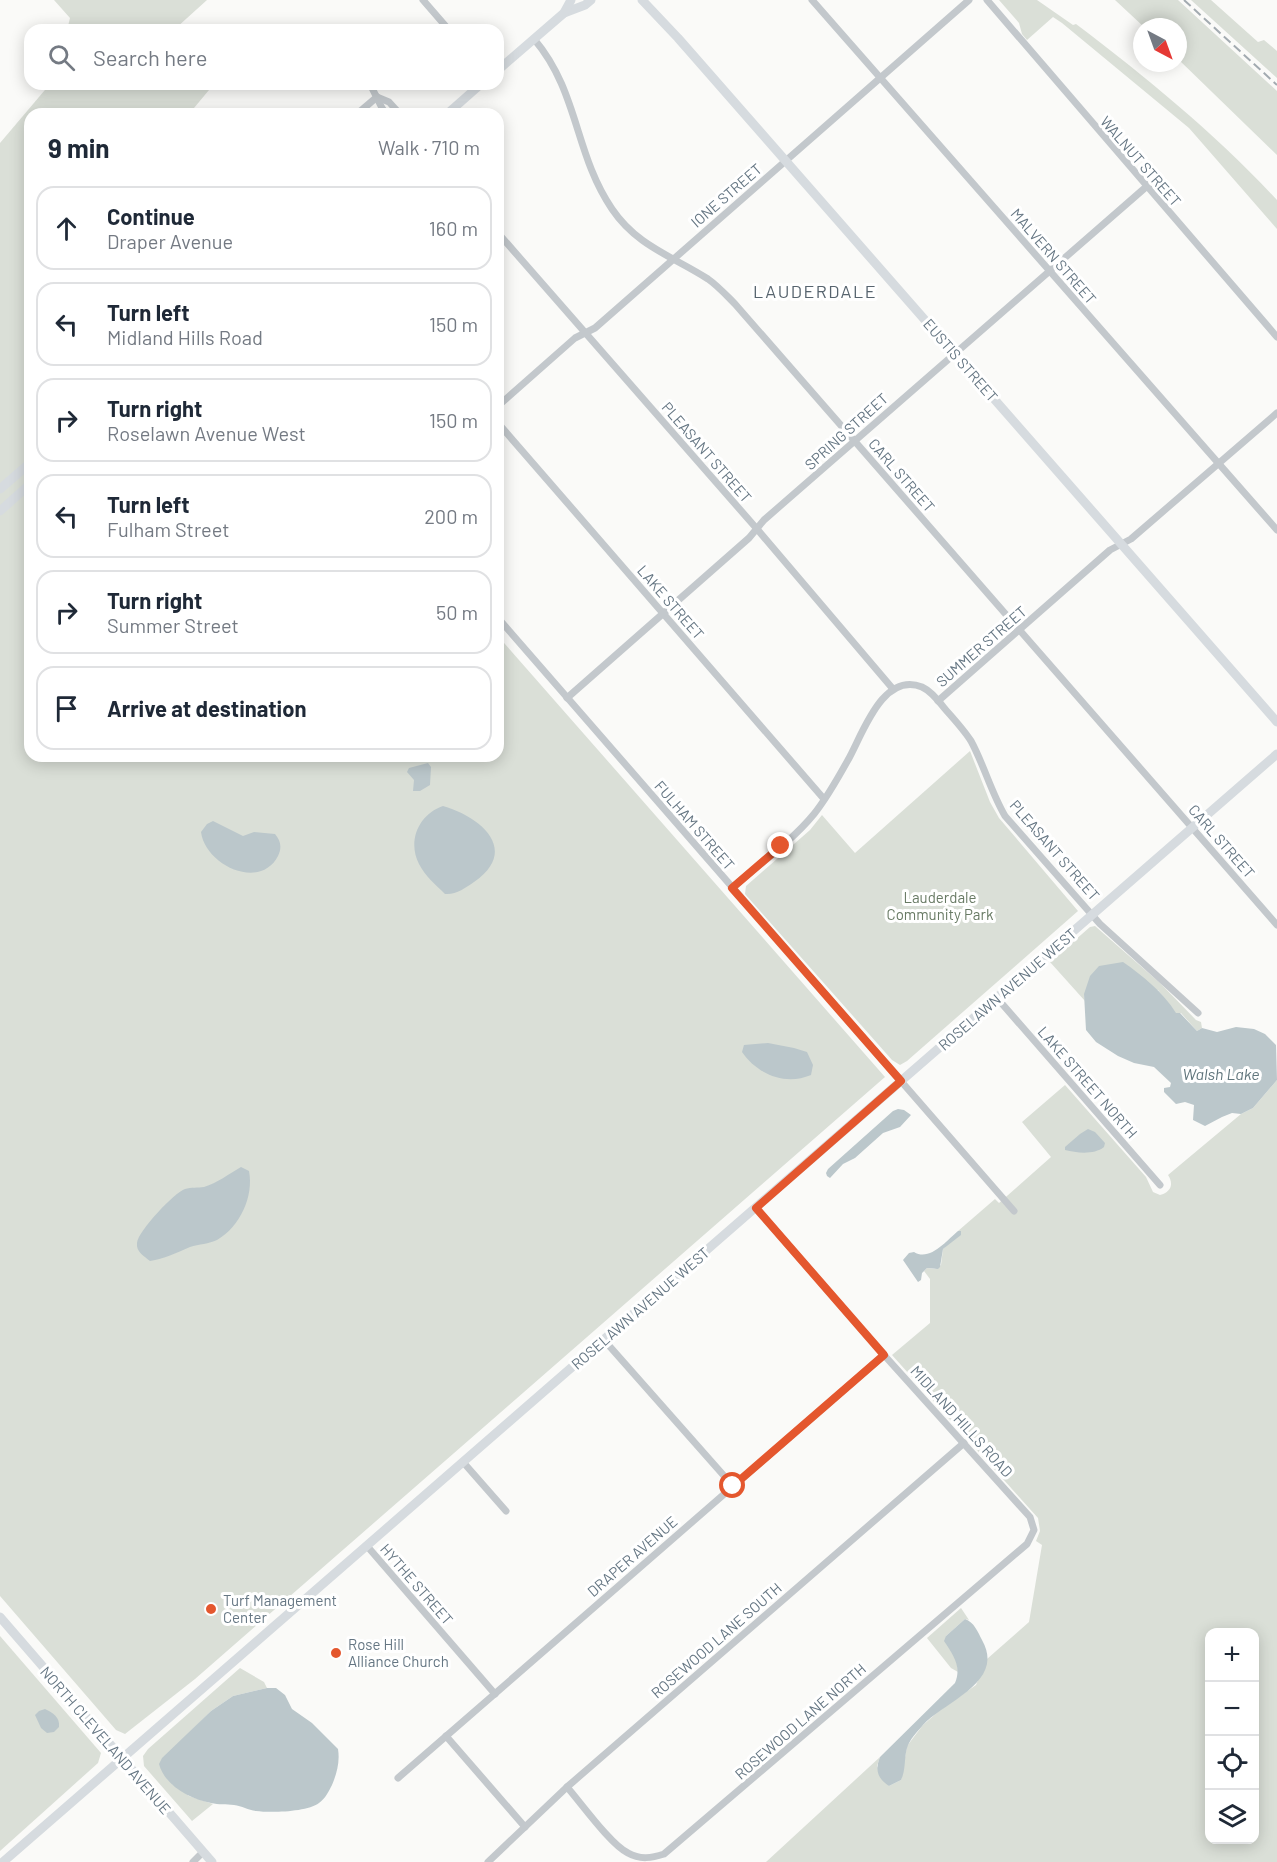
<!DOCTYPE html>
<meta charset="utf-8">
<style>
body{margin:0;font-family:Barlow,sans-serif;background:#f2f2f3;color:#1f2937}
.controls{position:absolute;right:18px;bottom:18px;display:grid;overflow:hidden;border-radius:12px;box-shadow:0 3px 15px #0003}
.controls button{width:54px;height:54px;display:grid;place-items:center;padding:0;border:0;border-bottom:2px solid #e0e1e3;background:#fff;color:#1f2937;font:30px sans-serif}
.compass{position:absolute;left:1133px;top:18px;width:54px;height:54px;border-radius:50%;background:#fff;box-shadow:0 3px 15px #0003;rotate:139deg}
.stop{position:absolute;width:18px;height:18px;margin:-14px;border:4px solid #e4572e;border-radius:50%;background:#fff}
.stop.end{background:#e4572e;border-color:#fff;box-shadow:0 2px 6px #0008}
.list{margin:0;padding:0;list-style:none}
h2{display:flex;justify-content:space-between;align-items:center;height:78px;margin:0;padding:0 24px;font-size:26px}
h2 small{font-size:20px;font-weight:400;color:#747a83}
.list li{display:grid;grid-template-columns:39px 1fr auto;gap:18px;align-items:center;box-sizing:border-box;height:84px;margin:0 12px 12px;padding:0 12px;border:2px solid #e0e1e3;border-radius:18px}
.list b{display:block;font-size:22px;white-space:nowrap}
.list p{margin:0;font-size:20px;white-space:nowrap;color:#747a83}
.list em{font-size:20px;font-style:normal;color:#747a83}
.icon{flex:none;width:33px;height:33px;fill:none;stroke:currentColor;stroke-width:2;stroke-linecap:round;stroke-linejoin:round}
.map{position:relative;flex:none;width:1277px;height:1862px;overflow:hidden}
.search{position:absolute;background:#fff;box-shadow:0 3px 15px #0003;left:24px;top:24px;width:480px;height:66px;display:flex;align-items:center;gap:15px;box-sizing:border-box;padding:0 21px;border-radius:18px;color:#747a83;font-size:22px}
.panel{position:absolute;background:#fff;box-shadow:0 3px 15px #0003;left:24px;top:108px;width:480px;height:654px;border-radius:18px}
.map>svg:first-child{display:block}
.green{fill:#dadfd7;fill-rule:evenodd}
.water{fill:#bbc7cb}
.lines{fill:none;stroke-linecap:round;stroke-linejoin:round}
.street{stroke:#c3c8cc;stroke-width:7}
.secondary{stroke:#d6dbdf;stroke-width:9}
.rail{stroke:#a2aab0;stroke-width:2;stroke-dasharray:9 4.5;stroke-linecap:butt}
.route{stroke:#e4572e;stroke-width:8}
.poi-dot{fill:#e4572e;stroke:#fff;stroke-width:2}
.labels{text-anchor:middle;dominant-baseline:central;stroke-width:6;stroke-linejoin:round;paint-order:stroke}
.street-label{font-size:15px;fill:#657683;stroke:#fff}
.park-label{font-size:15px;fill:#687a64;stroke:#fff}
.poi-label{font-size:15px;fill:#657683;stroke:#fff;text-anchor:start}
.water-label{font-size:16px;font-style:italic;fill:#60757c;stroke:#fff}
.quarter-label{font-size:18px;letter-spacing:1.5px;fill:#57646e;stroke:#fff}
</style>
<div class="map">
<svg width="1277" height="1862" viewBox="0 0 1277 1862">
<rect width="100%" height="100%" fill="#fafaf8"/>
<g class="green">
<path d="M 54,0 L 207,0 L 176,28 L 176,30 L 67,30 L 70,18 Z"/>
<path d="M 999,0 L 1037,0 L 1073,25 L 1076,24 C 1147,78 1216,134 1277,200 L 1277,229 L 1189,128 L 1062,23 L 1053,17 L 1027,40 L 1022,34 L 1019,23 Z"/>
<path d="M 1115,0 L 1178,0 L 1277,91 L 1277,155 L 1178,59 L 1178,27 L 1144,27 Z"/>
<path d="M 1191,0 L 1211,0 L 1258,42 L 1264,40 L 1277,51 L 1277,78 Z"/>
<path d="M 50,84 L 115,84 L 116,87 L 119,84 L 214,84 L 189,114 L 30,114 L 30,756 L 498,756 L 498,636 L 885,1077 L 195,1679 L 125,1734 L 116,1730 L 0,1596 L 0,143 Z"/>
<path d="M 970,751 L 990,802 L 999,818 L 1078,911 L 907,1061 L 900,1065 L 892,1060 L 745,894 L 746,886 L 810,830 L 822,815 L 855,853 Z"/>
<path d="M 1095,926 L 1160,983 L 1196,1020 L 1201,1022 L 1202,1028 L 1197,1031 L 1181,1013 L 1176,1014 L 1158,990 L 1084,994 L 1085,1001 L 1050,962 L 1090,927 Z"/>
<path d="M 1277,1080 L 1277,1862 L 766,1862 L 880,1757 L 877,1766 L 889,1786 L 901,1780 L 907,1746 L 923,1725 L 939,1711 L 976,1685 L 987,1659 L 1029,1622 L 1042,1545 L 1036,1541 L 1040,1531 L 1038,1518 L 892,1355 L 930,1323 L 930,1279 L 924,1271 L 927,1268 L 935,1269 L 941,1265 L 943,1249 L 961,1231 L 958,1231 L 995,1199 L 999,1203 L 1051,1157 L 1022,1122 L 1065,1085 L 1146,1177 L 1153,1192 L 1160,1195 C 1171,1192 1174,1184 1168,1175 L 1241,1114 L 1253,1108 ZM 1210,1632 L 1254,1632 L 1254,1840 L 1210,1840 Z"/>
<path d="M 961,1608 L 969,1620 L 965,1619 L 946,1636 L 957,1661 L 958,1672 L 951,1668 L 927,1638 Z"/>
<path d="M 0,1636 L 101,1753 L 98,1763 L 0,1851 Z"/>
<path d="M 240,1668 L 264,1682 L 267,1688 L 233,1696 L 211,1711 L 182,1740 L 172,1784 L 189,1796 L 213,1804 L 192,1821 L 144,1766 L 143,1756 L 148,1749 Z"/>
</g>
<g class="water">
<path d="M 428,763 L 431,767 L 430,785 L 420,791 L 413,791 L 414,780 L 407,772 L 409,768 Z"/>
<path d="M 443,806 C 481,817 520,850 474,882 C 465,888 456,895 445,894 C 436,885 425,876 419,864 C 407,841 419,814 443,806 Z"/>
<path d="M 213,821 L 243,836 L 254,832 L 275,834 C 281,841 282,848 278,856 C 260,891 205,865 201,832 L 207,824 Z"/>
<path d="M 1123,962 C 1143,976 1163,992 1176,1013 L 1180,1013 L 1197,1031 L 1202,1028 L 1217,1032 L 1236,1027 L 1254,1029 L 1265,1034 L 1276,1045 L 1277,1080 L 1253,1108 L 1241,1114 L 1232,1113 L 1222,1117 L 1205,1126 L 1193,1120 L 1194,1105 L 1185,1102 L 1176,1104 L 1164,1092 L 1164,1088 L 1170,1087 L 1171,1083 L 1154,1067 L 1134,1063 L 1118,1056 L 1096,1042 L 1086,1030 L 1084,994 L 1090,976 L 1099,966 Z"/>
<path d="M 768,1043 L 794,1048 L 807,1052 L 813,1065 L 811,1075 C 785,1086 757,1074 742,1052 L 744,1045 Z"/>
<path d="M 898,1109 L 904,1110 L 911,1115 L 900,1127 L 883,1133 L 855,1158 L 843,1164 L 830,1178 L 827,1176 L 826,1173 L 828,1169 L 893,1111 Z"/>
<path d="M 1088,1129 L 1095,1132 L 1105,1143 L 1104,1147 C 1094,1155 1077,1153 1065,1150 L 1065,1147 L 1080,1134 Z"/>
<path d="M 241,1167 L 249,1171 C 254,1196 240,1227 217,1240 C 209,1244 199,1244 190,1247 C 176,1253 164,1259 150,1261 C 144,1256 136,1252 137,1243 C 138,1231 175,1192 185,1189 C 191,1187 198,1188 204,1187 C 217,1183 229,1174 241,1167 Z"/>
<path d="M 958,1231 L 961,1231 L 961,1235 L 943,1249 L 940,1267 L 938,1269 L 927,1268 L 922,1273 L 921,1280 L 918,1282 L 903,1260 L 909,1253 L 914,1252 C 930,1262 947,1240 958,1231 Z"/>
<path d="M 965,1619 C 974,1622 978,1632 982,1640 C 1006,1682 945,1701 923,1725 C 918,1731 909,1740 907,1748 C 904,1758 906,1770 901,1780 L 889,1786 C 877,1778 875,1770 880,1757 L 955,1683 C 962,1666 953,1655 944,1641 L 946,1636 Z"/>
<path d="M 267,1688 L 276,1688 L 285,1695 L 292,1709 L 312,1723 L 338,1749 C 340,1762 337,1773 332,1785 C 329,1791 325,1799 319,1803 C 307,1812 271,1813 256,1811 C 248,1810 242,1806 234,1805 C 226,1804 219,1805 211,1803 C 190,1799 165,1786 159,1764 L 162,1758 L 211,1711 L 233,1696 Z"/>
<path d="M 45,1709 C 53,1713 60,1717 59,1727 L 54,1732 L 47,1733 L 41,1728 L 35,1715 L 39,1711 Z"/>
</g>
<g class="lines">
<g class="street">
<path d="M 423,0 L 449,30"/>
<path d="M 812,0 L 1277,530"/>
<path d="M 987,0 L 1277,337"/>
<path d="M 534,39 C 579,92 574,153 612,209 C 637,246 672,256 708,279 C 718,286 726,295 735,304 L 1277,925"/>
<path d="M 370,84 L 382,108 L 386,114"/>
<path d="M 377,97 L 389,102 L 400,114"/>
<path d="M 357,114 L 377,97"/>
<path d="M 498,233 L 757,529 L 893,689"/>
<path d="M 498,406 L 575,338 L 595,328 L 969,0"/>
<path d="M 498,423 L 824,799"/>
<path d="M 498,618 L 1014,1211"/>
<path d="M 567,698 L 749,538 L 764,520 L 1146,187"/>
<path d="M 938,701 L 1110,550 L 1131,539 L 1277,413"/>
<path d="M 732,888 C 759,864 791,842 814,814 C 827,798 838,778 848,760 C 862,736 882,671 922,687 C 931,691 939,701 945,709 C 954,719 964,730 971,741 C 984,765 991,792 1005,816 L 1100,924 L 1198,1013"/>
<path d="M 997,998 L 1160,1185"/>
<path d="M 604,1340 L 733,1486"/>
<path d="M 463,1462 L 506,1511"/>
<path d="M 367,1546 L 495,1694"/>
<path d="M 446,1736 L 525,1827"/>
<path d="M 398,1778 L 884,1355"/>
<path d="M 567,1787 C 581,1803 611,1845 628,1853 C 640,1860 652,1858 664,1854 L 1027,1544 L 1034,1530 L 1030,1517 L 884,1355 L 756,1208"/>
<path d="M 193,1862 L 203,1852"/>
<path d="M 488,1862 L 567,1787 L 964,1443"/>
</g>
<g class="secondary">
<path d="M 642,0 L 678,38 L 1277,722"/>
<path d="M 564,13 L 585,5 L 591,0"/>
<path d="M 498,70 L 564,13 L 571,0"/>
<path d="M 447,114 L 481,84"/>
<path d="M 0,489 L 30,463"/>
<path d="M 0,511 L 30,484"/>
<path d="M 0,1617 L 212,1862"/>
<path d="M 3,1862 L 1277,754"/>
</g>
<path class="rail" d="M 1184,0 L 1277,85"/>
</g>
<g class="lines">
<path class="route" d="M 733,1486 L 884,1355 L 756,1208 L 901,1081 L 732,888 L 781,846"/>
</g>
<g class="poi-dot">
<circle cx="211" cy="1609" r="6"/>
<circle cx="336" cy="1653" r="6"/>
</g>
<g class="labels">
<g class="street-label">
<text transform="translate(1141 161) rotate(49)">WALNUT STREET</text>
<text transform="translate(726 195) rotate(-41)">IONE STREET</text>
<text transform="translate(1054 256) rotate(49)">MALVERN STREET</text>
<text transform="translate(961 360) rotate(49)">EUSTIS STREET</text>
<text transform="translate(846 431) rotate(-42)">SPRING STREET</text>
<text transform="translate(707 452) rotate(49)">PLEASANT STREET</text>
<text transform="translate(902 475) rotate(49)">CARL STREET</text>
<text transform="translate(671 602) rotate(49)">LAKE STREET</text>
<text transform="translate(981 646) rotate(-41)">SUMMER STREET</text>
<text transform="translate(695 825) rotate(49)">FULHAM STREET</text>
<text transform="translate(1222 841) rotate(49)">CARL STREET</text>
<text transform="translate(1055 850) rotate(49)">PLEASANT STREET</text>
<text transform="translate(1007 989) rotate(-41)">ROSELAWN AVENUE WEST</text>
<text transform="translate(1088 1082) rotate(49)">LAKE STREET NORTH</text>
<text transform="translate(640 1308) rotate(-41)">ROSELAWN AVENUE WEST</text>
<text transform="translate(962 1421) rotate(48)">MIDLAND HILLS ROAD</text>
<text transform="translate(632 1556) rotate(-41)">DRAPER AVENUE</text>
<text transform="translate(417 1584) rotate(49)">HYTHE STREET</text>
<text transform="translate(716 1640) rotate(-41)">ROSEWOOD LANE SOUTH</text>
<text transform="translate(800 1721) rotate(-41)">ROSEWOOD LANE NORTH</text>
<text transform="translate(106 1740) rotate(49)">NORTH CLEVELAND AVENUE</text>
</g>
<g class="park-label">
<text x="940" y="897">Lauderdale<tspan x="940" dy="17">Community Park</tspan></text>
</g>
<g class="poi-label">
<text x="223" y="1600">Turf Management<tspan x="223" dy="17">Center</tspan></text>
<text x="348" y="1644">Rose Hill<tspan x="348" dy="17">Alliance Church</tspan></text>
</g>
<g class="water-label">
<text x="1221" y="1073">Walsh Lake</text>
</g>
<g class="quarter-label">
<text x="815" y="291">LAUDERDALE</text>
</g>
</g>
</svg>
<div class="controls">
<button>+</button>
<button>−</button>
<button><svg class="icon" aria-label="locate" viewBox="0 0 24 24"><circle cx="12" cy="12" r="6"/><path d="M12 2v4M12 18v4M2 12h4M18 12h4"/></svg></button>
<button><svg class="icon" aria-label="layers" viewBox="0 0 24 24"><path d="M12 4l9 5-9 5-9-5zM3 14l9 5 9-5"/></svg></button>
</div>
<svg class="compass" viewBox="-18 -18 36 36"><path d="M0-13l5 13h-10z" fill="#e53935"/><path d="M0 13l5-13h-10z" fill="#747a83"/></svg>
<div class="stop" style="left:733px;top:1486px"></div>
<div class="stop end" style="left:781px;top:846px"></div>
<div class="search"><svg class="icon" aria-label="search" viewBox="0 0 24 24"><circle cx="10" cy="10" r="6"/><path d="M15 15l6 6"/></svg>Search here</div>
<section class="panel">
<h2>9 min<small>Walk · 710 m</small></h2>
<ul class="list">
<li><svg class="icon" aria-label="ahead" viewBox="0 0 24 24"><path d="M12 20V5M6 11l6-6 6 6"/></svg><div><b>Continue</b><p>Draper Avenue</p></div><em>160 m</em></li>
<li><svg class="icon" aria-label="left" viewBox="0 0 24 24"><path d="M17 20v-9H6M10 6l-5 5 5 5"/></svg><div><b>Turn left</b><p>Midland Hills Road</p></div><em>150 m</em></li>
<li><svg class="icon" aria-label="right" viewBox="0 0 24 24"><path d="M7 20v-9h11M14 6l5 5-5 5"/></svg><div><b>Turn right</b><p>Roselawn Avenue West</p></div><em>150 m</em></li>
<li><svg class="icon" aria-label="left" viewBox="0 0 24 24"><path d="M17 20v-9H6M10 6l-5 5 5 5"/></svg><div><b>Turn left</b><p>Fulham Street</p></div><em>200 m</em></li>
<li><svg class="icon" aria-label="right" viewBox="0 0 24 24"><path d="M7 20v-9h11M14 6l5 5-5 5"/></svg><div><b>Turn right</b><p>Summer Street</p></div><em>50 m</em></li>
<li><svg class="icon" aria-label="arrive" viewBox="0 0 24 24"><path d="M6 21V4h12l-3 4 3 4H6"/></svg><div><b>Arrive at destination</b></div></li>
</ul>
</section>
</div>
